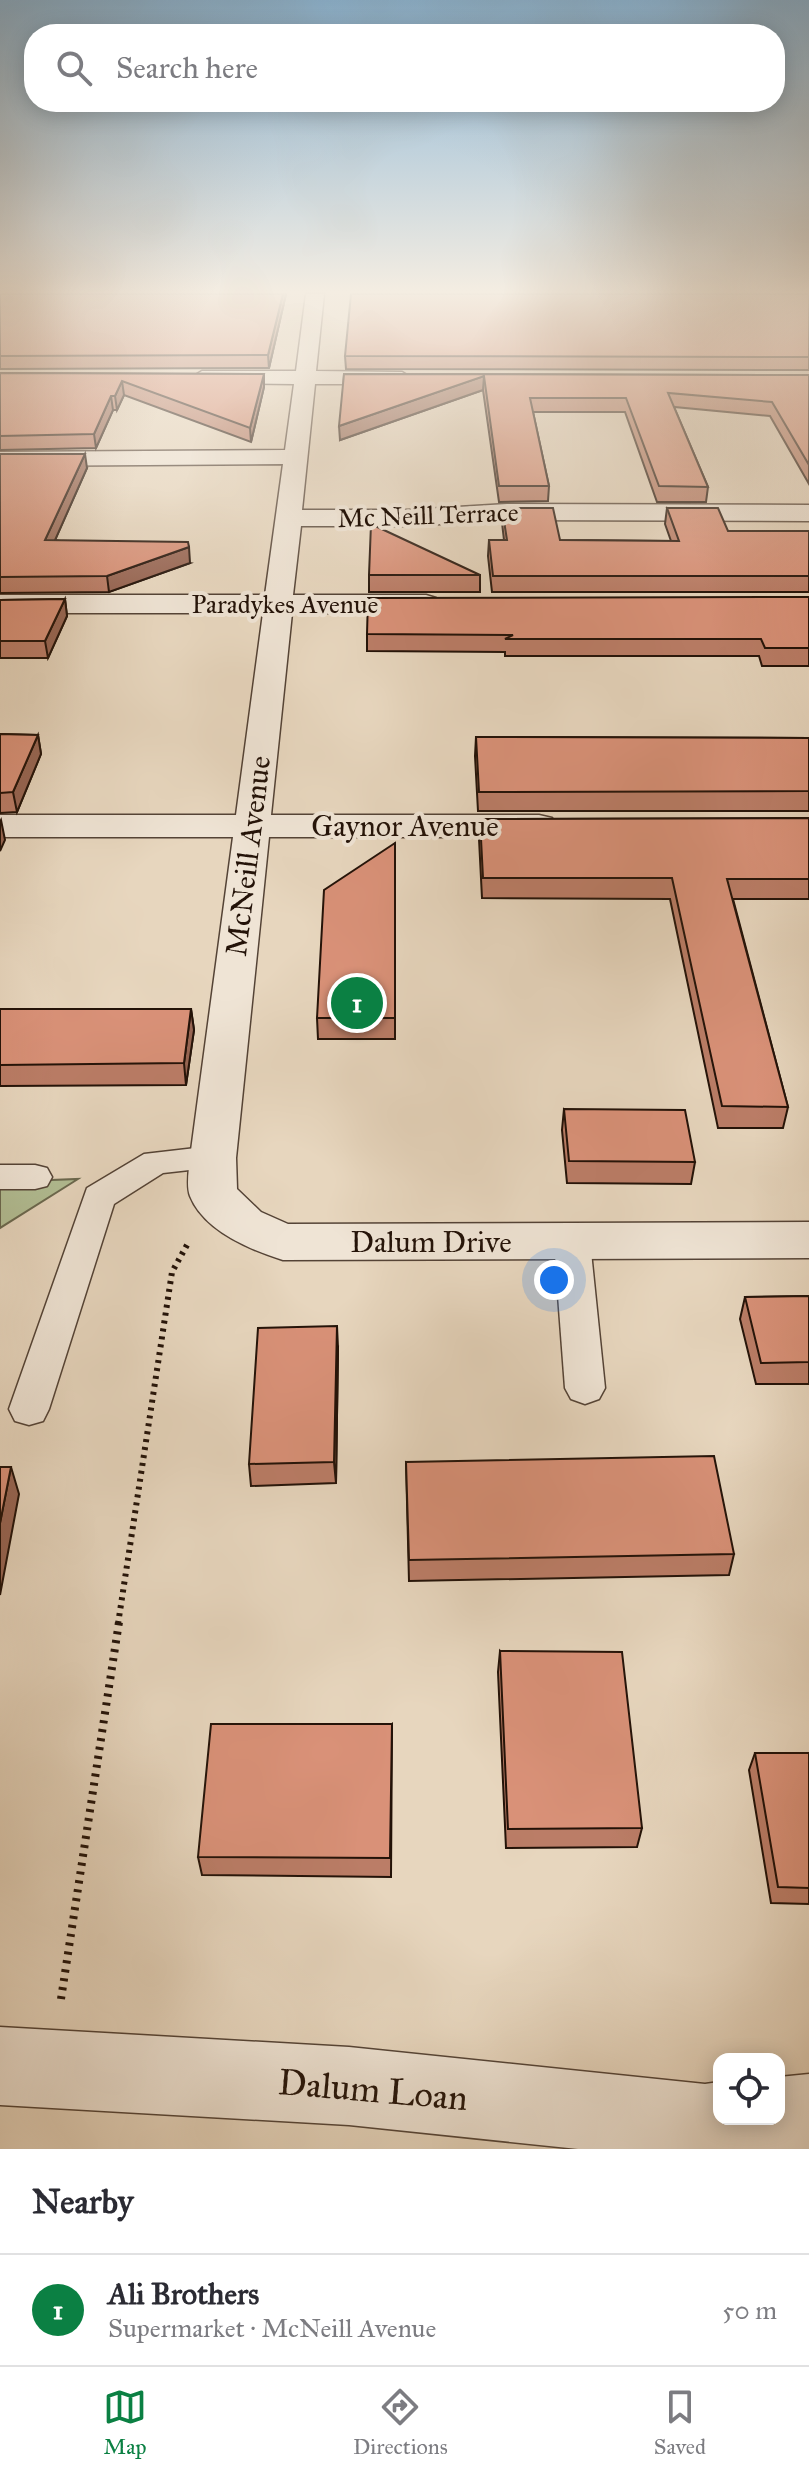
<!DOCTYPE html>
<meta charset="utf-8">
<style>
body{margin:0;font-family:"IM FELL Great Primer",serif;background:#f7f7f7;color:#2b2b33}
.controls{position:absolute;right:24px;bottom:24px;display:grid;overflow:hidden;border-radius:16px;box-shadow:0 4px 20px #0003}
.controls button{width:72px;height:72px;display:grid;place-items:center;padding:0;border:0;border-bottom:2px solid #e1e1e2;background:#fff;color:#2b2b33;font:40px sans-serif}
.you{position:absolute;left:554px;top:1280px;width:28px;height:28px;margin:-20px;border:6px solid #fff;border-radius:50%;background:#1a73e8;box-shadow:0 0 0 12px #1a73e833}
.badge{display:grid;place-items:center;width:52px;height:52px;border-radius:50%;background:#0b8043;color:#fff;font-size:26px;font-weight:700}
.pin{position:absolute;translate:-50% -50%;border:4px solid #fff;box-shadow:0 2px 8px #0006}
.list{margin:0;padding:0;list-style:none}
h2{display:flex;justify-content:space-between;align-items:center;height:104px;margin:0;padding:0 32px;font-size:34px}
h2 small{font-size:26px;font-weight:400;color:#7c7c81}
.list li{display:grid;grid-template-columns:52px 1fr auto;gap:24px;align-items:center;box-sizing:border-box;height:112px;padding:0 32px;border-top:2px solid #e1e1e2}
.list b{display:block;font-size:30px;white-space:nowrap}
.list p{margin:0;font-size:26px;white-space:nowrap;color:#7c7c81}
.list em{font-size:26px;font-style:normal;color:#7c7c81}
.icon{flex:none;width:44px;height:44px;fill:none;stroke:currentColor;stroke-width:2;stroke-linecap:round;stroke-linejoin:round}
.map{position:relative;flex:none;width:809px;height:2149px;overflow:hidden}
.search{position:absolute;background:#fff;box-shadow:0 4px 20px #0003;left:24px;right:24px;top:24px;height:88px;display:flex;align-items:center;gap:20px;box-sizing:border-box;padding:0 28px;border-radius:32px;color:#7c7c81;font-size:30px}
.sheet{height:216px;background:#fff}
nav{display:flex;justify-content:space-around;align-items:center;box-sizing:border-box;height:112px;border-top:2px solid #e1e1e2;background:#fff;font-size:22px;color:#7c7c81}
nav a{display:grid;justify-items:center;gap:4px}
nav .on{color:#0b8043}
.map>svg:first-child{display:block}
.green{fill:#b2be94;stroke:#6a684e;stroke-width:2}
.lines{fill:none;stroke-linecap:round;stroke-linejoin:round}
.service-casing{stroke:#544336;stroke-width:3}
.minor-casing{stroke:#544336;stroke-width:3}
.path-far1{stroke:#231208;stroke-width:6;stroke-dasharray:3 5;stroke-linecap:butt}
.path{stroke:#231208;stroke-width:8;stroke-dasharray:3 6;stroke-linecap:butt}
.service{fill:#efe4d5;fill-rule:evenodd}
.minor{fill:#efe4d5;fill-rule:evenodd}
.wall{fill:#bb7d67;stroke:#231208;stroke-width:2}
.shaded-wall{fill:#986654;stroke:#231208;stroke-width:2}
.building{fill:#d99178;stroke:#231208;stroke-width:2}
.labels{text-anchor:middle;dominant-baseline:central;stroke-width:8;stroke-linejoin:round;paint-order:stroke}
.far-street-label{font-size:26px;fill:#231208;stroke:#efe4d5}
.street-label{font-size:30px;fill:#231208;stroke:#efe4d5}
.near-street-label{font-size:36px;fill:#231208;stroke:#efe4d5}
</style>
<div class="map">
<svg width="809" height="2149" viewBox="0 0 809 2149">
<rect width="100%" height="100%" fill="#e7d6be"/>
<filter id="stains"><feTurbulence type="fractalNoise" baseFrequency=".0025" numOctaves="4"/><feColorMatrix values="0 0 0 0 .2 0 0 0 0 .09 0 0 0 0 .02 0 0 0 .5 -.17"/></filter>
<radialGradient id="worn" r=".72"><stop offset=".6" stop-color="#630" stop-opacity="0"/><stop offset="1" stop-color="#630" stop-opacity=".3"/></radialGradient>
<path class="green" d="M 78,1179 L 0,1228 L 0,1182 Z"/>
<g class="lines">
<g class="service-casing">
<g id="service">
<path d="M 213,1146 L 225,1150 L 230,1158 L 225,1166 L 163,1173 L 114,1204 L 49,1409 L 43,1421 L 29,1425 L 15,1421 L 9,1409 L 87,1188 L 144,1154 Z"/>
<path d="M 0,1165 L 35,1165 L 47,1168 L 52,1177 L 47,1186 L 35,1189 L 0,1189 Z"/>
<path d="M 572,1229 L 585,1233 L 590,1242 L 605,1388 L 599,1399 L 585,1404 L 571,1399 L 565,1388 L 554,1242 L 559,1233 Z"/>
</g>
</g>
<g class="minor-casing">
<g id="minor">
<path d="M 306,294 L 324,294 L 316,371 L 402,372 L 412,378 L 402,384 L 315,384 L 302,510 L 408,510 L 507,504 L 809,505 L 809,521 L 507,520 L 408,526 L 301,526 L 293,595 L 426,595 L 436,598 L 440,604 L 436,610 L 426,613 L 292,613 L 271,815 L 539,815 L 552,818 L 557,826 L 552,834 L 539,837 L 269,837 L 236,1158 L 237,1189 L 261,1212 L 288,1224 L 809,1222 L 809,1258 L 283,1260 C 251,1250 204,1231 190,1196 C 186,1186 189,1169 190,1158 L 233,837 L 0,837 L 0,815 L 236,815 L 263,613 L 0,613 L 0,595 L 265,595 L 283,464 L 0,466 L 0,452 L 285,450 L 294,384 L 202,383 L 192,377 L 202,371 L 296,371 Z"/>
<path d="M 0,2027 L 349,2047 L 705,2084 L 719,2082 L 719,2119 L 779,2119 L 779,2077 L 809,2074 L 809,2149 L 578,2149 L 349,2125 L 0,2105 Z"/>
</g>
</g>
<path class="path-far1" d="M 118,1624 L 172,1272 L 187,1245"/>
<path class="path" d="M 61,1999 L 119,1622"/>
<use href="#service" class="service"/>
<use href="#minor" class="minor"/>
</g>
<g class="wall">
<path d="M 0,294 L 286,294 L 269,368 L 0,369 Z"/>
<path d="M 809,294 L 809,370 L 346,369 L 345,356 Z"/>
<path d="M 0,373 L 264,374 L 264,387 L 251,442 L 124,395 L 117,410 L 113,410 L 96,448 L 0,450 Z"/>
<path d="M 344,374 L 809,375 L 809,484 L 770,416 L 674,407 L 708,487 L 706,502 L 657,502 L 625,412 L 533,412 L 549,486 L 548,501 L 499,502 L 483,390 L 340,440 Z"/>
<path d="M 0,454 L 87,468 L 55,540 L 190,563 L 109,592 L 0,593 Z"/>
<path d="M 502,508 L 560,540 L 671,541 L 665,524 L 667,508 L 728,531 L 809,531 L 809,592 L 492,592 L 488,556 L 489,540 L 504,540 L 502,523 Z"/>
<rect x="369" y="575" width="111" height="17"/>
<path d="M 809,597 L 809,666 L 762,666 L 759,656 L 505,656 L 505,652 L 367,651 L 367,634 Z"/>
<path d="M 65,599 L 67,616 L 48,658 L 0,658 L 0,600 Z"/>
<path d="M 0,734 L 38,735 L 41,754 L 17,812 L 0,813 Z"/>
<path d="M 476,737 L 809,738 L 809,811 L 478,811 L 475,756 Z"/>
<path d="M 809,818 L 809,899 L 733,899 L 788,1107 L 783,1128 L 718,1128 L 670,899 L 482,898 L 479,839 L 480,819 Z"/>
<path d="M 395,843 L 395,1039 L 318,1039 L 317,1018 Z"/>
<path d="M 0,1009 L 191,1009 L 194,1030 L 186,1085 L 0,1086 Z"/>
<path d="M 564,1109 L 695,1162 L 691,1184 L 567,1183 L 562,1130 Z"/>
<path d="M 809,1296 L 809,1384 L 756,1384 L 740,1319 L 745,1297 Z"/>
<path d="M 338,1348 L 336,1483 L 251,1486 L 249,1464 Z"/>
<path d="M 406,1462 L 734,1554 L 729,1575 L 409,1581 Z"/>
<path d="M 500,1651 L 642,1828 L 637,1847 L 506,1848 L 498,1672 Z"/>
<path d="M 392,1724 L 391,1877 L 202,1875 L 198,1857 Z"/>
<path d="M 755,1753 L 809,1753 L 809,1904 L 771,1903 L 749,1770 Z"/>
</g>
<g class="shaded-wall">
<path d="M 283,294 L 286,294 L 269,368 L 268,355 Z"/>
<path d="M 264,374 L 264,387 L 251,442 L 250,428 Z"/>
<path d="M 484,376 L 483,390 L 340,440 L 339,426 Z"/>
<path d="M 122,381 L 124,395 L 117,410 L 115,396 Z"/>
<path d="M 111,396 L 113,410 L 96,448 L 94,434 Z"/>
<path d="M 85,454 L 87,468 L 48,556 L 45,540 Z"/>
<path d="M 189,547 L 190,563 L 109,592 L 107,576 Z"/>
<path d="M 65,599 L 67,616 L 48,658 L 45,641 Z"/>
<path d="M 38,735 L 41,754 L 17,812 L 13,792 Z"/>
<path d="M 1,820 L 5,840 L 0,851 L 0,822 Z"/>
<path d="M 191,1009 L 194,1030 L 186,1085 L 184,1063 Z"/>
<path d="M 337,1326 L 338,1348 L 336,1483 L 334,1462 Z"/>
<path d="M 11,1467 L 19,1494 L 0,1595 L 0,1523 Z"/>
</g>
<g class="building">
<path d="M 0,294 L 283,294 L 268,355 L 0,356 Z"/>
<path d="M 351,294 L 809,294 L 809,357 L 345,356 Z"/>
<path d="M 0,373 L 264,374 L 250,428 L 122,381 L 115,396 L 111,396 L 94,434 L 0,436 Z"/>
<path d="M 344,374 L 809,375 L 809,465 L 772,402 L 668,393 L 708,487 L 659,486 L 626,398 L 530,398 L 549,486 L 499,486 L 484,376 L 339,426 Z"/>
<path d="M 0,454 L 85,454 L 45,540 L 188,542 L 189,547 L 107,576 L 0,577 Z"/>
<path d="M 502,508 L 553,508 L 560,540 L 679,541 L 667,508 L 718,508 L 728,531 L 809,531 L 809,576 L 493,576 L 489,540 L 507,540 Z"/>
<path d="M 371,524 L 480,575 L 369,575 Z"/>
<path d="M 809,597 L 809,648 L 765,648 L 761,639 L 505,639 L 513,635 L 367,634 L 368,598 Z"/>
<path d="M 65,599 L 45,641 L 0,641 L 0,600 Z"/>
<path d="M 0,734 L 38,735 L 13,792 L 0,793 Z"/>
<path d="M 476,737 L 809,738 L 809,791 L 479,792 Z"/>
<path d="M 809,818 L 809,879 L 727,879 L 788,1107 L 722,1106 L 672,878 L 483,878 L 480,819 Z"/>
<path d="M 395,843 L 395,1018 L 317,1018 L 324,890 Z"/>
<path d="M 0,1009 L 191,1009 L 184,1063 L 0,1065 Z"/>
<path d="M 564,1109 L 685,1110 L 695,1162 L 569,1161 Z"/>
<path d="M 809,1296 L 809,1362 L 761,1363 L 745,1297 Z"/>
<path d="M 337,1326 L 334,1462 L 249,1464 L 258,1328 Z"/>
<path d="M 714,1456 L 734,1554 L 409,1560 L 406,1462 Z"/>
<path d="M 0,1467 L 11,1467 L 0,1523 Z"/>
<path d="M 500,1651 L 622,1652 L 642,1828 L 508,1829 Z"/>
<path d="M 211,1724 L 392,1724 L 390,1858 L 198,1857 Z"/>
<path d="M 755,1753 L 809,1753 L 809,1888 L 778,1887 Z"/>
</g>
<linearGradient id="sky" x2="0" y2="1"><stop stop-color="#89b5d6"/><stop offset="0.49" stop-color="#f4ede2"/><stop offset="1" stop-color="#f4ede2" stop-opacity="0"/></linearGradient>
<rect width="809" height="595" fill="url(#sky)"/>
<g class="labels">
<g class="far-street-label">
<text transform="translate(428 515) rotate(-2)">Mc Neill Terrace</text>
<text x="285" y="604">Paradykes Avenue</text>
</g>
<g class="street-label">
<text x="405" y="826">Gaynor Avenue</text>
<text transform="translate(248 856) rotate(-83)">McNeill Avenue</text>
<text x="431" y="1242">Dalum Drive</text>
</g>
<g class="near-street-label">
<text transform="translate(373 2090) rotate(5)">Dalum Loan</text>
</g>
</g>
<rect width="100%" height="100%" filter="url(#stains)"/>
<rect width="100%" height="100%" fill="url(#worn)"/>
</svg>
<div class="controls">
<button><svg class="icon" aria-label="locate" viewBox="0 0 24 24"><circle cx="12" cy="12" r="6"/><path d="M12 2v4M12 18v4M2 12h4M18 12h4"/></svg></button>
</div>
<div class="you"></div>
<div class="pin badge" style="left:357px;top:1003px">1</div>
<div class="search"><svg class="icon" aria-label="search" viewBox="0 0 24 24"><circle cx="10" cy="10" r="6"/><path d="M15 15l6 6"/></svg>Search here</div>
</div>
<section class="sheet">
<h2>Nearby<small></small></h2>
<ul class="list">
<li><span class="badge">1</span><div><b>Ali Brothers</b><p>Supermarket · McNeill Avenue</p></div><em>50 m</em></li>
</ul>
</section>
<nav>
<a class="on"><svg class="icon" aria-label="map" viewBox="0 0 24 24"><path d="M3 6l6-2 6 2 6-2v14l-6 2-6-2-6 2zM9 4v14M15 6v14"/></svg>Map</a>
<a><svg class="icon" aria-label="directions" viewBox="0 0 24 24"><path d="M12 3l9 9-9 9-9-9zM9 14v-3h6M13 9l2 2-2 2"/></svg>Directions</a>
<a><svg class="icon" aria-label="saved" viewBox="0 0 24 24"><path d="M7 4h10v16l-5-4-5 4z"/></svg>Saved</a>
</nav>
